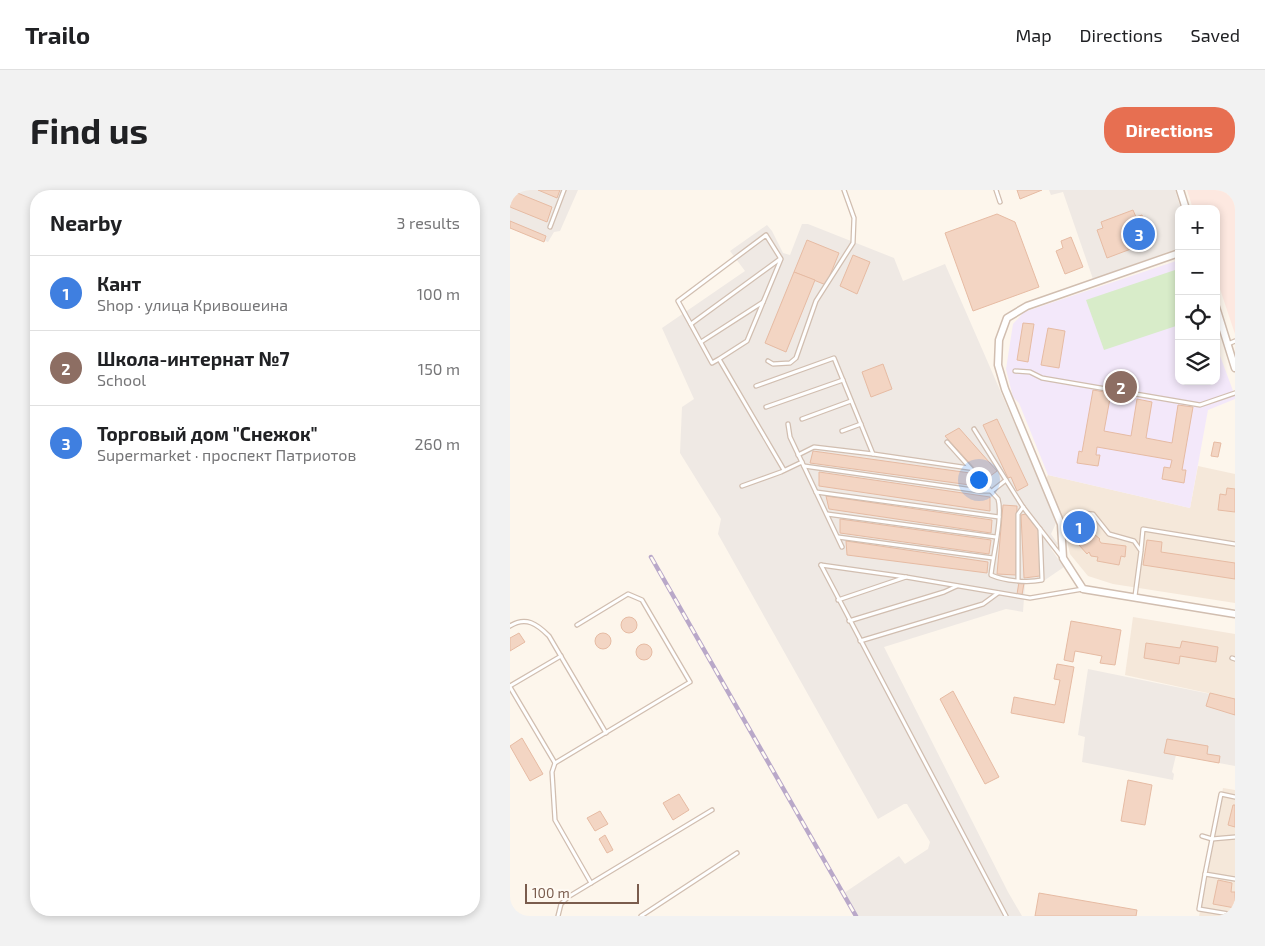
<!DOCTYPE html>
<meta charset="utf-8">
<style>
body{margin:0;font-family:"Exo 2",sans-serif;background:#f2f2f2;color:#202124}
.controls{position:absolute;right:15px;top:15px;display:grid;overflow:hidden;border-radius:10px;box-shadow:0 2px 8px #0003}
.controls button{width:45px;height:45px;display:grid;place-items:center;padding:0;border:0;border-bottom:1px solid #e0e0e0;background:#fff;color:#202124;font:25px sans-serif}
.scale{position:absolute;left:15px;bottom:12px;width:114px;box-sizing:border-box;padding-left:5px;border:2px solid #7a5c4d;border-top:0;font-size:14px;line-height:18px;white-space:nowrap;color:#7a5c4d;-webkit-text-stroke:4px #fffaf3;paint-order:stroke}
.you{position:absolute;left:468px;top:289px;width:18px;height:18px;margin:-12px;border:4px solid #fff;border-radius:50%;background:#1a73e8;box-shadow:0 0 0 8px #1a73e833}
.badge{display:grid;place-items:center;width:32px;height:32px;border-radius:50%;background:#e76f51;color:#fff;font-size:16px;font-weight:700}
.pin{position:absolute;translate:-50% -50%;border:2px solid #fff;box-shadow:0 1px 5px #0006}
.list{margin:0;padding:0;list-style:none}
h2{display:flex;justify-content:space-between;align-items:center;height:65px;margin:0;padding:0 20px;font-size:21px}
h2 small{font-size:16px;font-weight:400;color:#757577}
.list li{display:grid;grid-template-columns:32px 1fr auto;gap:15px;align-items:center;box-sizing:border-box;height:75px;padding:0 20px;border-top:1px solid #e0e0e0}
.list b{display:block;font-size:19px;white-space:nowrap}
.list p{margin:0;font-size:16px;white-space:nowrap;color:#757577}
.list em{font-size:16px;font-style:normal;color:#757577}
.icon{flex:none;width:28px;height:28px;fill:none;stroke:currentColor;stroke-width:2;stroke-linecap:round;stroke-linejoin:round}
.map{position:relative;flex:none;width:725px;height:726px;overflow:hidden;border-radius:20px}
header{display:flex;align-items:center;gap:30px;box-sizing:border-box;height:70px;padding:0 25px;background:#fff;border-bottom:1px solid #e0e0e0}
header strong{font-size:24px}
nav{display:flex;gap:28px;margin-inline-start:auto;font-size:18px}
.intro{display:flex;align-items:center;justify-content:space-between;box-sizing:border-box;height:120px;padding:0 30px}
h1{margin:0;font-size:35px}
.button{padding:12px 22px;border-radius:20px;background:#e76f51;color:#fff;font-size:18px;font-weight:700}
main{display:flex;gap:30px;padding:0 30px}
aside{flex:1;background:#fff;border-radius:20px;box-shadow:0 2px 8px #0003}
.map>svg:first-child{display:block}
.residential{fill:#f5e8da}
.commercial{fill:#fde8e0}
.industrial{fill:#efe9e4}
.education{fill:#f3e8fa}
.green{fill:#d8ecc9}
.building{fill:#f3d5c3;stroke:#e6bba3}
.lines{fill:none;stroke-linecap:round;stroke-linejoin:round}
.service-casing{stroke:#d1beb0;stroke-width:5.5}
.minor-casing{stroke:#d1beb0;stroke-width:9}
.service{stroke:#fff;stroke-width:3}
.minor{stroke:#fff;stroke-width:6}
.rail-casing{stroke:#b9a8c9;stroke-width:4.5}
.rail{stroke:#fffaf3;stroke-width:2.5;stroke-dasharray:8;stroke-linecap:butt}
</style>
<header>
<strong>Trailo</strong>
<nav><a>Map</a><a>Directions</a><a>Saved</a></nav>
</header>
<div class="intro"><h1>Find us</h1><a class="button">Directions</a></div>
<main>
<aside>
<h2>Nearby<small>3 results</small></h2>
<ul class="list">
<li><span class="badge" style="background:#3f7fe0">1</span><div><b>Кант</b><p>Shop · улица Кривошеина</p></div><em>100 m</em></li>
<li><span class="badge" style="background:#8d6e63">2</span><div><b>Школа-интернат №7</b><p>School</p></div><em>150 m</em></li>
<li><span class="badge" style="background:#3f7fe0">3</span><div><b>Торговый дом &quot;Снежок&quot;</b><p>Supermarket · проспект Патриотов</p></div><em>260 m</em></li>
</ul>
</aside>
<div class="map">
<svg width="725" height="726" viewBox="0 0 725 726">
<rect width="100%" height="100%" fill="#fdf6ec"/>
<g class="residential">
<path d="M 688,276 L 725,284 L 725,413 L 603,394 L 578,386 L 560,364 L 551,324 L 536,289 L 538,285 L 680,318 Z"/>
<path d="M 623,427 L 725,444 L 725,509 L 615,485 Z"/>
<path d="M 713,598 L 725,600 L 725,726 L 689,726 Z"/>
</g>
<path class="commercial" d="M 677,0 L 725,0 L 725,144 L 706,87 L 706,19 L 683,19 Z"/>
<g class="industrial">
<path d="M 0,0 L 68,0 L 50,41 L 44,42 L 38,52 L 0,36 Z"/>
<path d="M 539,0 L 665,0 L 671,19 L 669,19 L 669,58 L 583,89 L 553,2 L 541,5 Z"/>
<path d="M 292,34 L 298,34 L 384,68 L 393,91 L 435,74 L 547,331 L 541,344 L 548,354 L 541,359 L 554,377 L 535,390 L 515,394 L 513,422 L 496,419 L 374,457 L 498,702 L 512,726 L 347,726 L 334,703 L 389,666 L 395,674 L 418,659 L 420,652 L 397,614 L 394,614 L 368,629 L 208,344 L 211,329 L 170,263 L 172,217 L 184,209 L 152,138 L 235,81 L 220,61 L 257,35 L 262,41 L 273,63 L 280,65 Z"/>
<path d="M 578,479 L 725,509 L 725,576 L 666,565 L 662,582 L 664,584 L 663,590 L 572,572 L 575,547 L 568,545 Z"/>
</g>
<path class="education" d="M 669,70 L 669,191 L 706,191 L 706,155 L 725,206 L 725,209 L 698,220 L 680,318 L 538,285 L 509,213 L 503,207 L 496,179 L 503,134 L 514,122 Z"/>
<path class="green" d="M 668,79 L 669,135 L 594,160 L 576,110 Z"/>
<g class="building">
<path d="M 0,0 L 42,17 L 37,32 L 0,17 Z"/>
<path d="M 28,0 L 50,0 L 47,8 Z"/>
<path d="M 507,0 L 532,0 L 510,9 Z"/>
<path d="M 623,20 L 626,27 L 632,25 L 642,51 L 597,68 L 587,40 L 593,38 L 591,32 Z"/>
<path d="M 487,24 L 505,32 L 529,97 L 463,121 L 435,43 Z"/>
<path d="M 0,31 L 36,46 L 34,52 L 0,38 Z"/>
<path d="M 561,47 L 573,77 L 555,84 L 546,61 L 553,58 L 551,51 Z"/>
<path d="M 297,50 L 329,63 L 316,95 L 284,82 Z"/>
<path d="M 343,65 L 360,72 L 347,104 L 330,96 Z"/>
<path d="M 284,82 L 305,90 L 276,162 L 255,153 Z"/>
<path d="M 513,133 L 524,134 L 518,172 L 507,170 Z"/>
<path d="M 538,138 L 555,141 L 549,178 L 531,175 Z"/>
<path d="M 373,174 L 382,199 L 361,207 L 352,182 Z"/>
<path d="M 583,200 L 601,203 L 594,241 L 621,246 L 627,209 L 642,212 L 636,248 L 662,253 L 668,215 L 683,217 L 672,280 L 676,280 L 674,293 L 652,289 L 654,277 L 660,278 L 662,270 L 587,257 L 586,265 L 590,265 L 588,276 L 567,273 L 569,261 L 572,262 Z"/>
<path d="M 487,229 L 518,295 L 507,301 L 501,287 L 498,288 L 473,235 Z"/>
<path d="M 449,238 L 487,281 L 475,290 L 435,246 Z"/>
<path d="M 704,252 L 711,253 L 708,267 L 701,266 Z"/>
<path d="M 303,261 L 460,283 L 460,295 L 300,273 Z"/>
<path d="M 309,282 L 480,307 L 480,321 L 309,296 Z"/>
<path d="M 717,298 L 725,299 L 725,322 L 708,320 L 710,304 L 716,305 Z"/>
<path d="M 316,306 L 482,330 L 481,343 L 319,319 Z"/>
<path d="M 493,315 L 507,316 L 506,385 L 487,384 Z"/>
<path d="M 516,324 L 524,335 L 529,338 L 530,386 L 514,388 L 511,325 Z"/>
<path d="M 330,329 L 481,350 L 479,364 L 330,343 Z"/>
<path d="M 576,332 L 583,341 L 582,342 L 584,344 L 590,349 L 589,350 L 591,353 L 616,356 L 615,367 L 611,366 L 609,375 L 587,371 L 588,367 L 581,366 L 579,362 L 577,364 L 561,346 L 569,341 L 566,338 L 570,334 L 572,336 Z"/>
<path d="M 637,350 L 652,352 L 651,362 L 725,373 L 725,389 L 633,375 Z"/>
<path d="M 336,351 L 478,372 L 477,383 L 337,365 Z"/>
<path d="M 509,392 L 514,393 L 512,405 L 507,404 Z"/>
<circle cx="119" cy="435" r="8"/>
<path d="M 561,431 L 611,440 L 605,475 L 590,473 L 592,466 L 565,461 L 563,472 L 554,470 Z"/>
<circle cx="93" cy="451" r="8"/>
<path d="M 9,443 L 15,452 L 0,461 L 0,448 Z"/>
<path d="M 672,451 L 708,457 L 706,472 L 670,466 L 669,474 L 634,468 L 636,453 L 670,458 Z"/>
<circle cx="134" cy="462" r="8"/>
<path d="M 547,474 L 564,477 L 554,533 L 501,523 L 504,507 L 545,515 L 550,490 L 544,489 Z"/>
<path d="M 443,501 L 489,587 L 475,594 L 430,509 Z"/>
<path d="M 700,503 L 725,509 L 725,525 L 696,516 Z"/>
<path d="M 12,548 L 33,584 L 20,591 L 0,556 Z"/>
<path d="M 657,549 L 698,556 L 697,564 L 710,566 L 709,573 L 654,563 Z"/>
<path d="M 618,590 L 642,595 L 635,635 L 611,631 Z"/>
<path d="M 169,604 L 179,620 L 163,630 L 153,613 Z"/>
<path d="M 723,615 L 725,615 L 725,637 L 718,635 Z"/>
<path d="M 90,621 L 98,634 L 85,641 L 77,628 Z"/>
<path d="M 95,645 L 103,660 L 97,663 L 89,649 Z"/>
<path d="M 708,690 L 722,693 L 721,702 L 725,702 L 725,718 L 703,714 Z"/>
<path d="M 529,703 L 627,720 L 626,726 L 525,726 Z"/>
</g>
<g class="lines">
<g class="service-casing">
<g id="service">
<path d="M 486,0 L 490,12"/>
<path d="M 40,37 L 54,0"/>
<path d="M 181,134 L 270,69"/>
<path d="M 191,152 L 253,112"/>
<path d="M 718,154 L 725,151"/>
<path d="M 209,169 L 202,173 L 168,111 L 256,45 L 271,69 L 237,151 L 209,169 L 274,280"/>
<path d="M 258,171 L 263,174 L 280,173 L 286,168 L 306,111 L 343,53 L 344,28 L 334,0"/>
<path d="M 505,181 L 520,182 L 532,188 L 690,215 L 725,203"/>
<path d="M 246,196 L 324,168 L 363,264"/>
<path d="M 256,217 L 333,190"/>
<path d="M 292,229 L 341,211"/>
<path d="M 278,234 L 280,247 L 332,357"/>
<path d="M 464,239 L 496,290"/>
<path d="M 332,241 L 351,234"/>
<path d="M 437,252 L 488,309 C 493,326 483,365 481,385 C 495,391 517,393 532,390 L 530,339"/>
<path d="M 288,265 L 304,257 L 363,264 L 459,278"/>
<path d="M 294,276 L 470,301 L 482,301 L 496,290 L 513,317 L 551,366"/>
<path d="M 232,296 L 271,282 L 292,272"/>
<path d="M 306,302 L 489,327"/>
<path d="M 317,324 L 486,347"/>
<path d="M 552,334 L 568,323 L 583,324 L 599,344 L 624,351 L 631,361 L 625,406"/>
<path d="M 328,347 L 483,368"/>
<path d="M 631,360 L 633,339 L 725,354"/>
<path d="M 311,375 L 496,726"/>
<path d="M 311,375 L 396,387 L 328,410"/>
<path d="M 396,387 L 520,408 L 573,399"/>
<path d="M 508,390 L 508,324 L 513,317"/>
<path d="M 339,431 L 434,402 L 447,396"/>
<path d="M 67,435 L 118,404 L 132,410 L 180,492 L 45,573 L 42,582 L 45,630 L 81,693"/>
<path d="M 0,436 C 16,426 27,434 39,446 L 96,543"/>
<path d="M 350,451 L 473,414 L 488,403"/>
<path d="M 722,468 L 725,469"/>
<path d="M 0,496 L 51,466"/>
<path d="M 0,497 L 45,573"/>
<path d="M 725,607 L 711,604 L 695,684 L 725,689"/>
<path d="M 692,646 L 702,649 L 725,647"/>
<path d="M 695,684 L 689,719 L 725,725"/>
<path d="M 48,726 L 51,714 L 58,707 L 202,620"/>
<path d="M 131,726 L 227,663"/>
</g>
</g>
<g class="minor-casing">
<g id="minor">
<path d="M 670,0 L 676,19"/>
<path d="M 669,63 L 517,116 L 497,128 L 489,150 L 488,175 L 495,199 L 551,334 L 553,368 L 573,399 L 725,424"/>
<path d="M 706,117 L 725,178"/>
</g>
</g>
<use href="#service" class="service"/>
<use href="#minor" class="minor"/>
<g class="rail-casing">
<path id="rail" d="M 141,367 L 346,726"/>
</g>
<use href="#rail" class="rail"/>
</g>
</svg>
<div class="controls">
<button>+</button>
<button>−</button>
<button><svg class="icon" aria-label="locate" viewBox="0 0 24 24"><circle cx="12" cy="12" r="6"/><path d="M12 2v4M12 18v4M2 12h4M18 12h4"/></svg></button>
<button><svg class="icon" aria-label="layers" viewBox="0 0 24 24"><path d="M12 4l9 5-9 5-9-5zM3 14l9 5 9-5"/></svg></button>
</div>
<div class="scale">100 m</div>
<div class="you"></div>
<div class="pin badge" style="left:569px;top:337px;background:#3f7fe0">1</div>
<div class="pin badge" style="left:611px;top:197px;background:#8d6e63">2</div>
<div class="pin badge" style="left:629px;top:44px;background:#3f7fe0">3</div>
</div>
</main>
